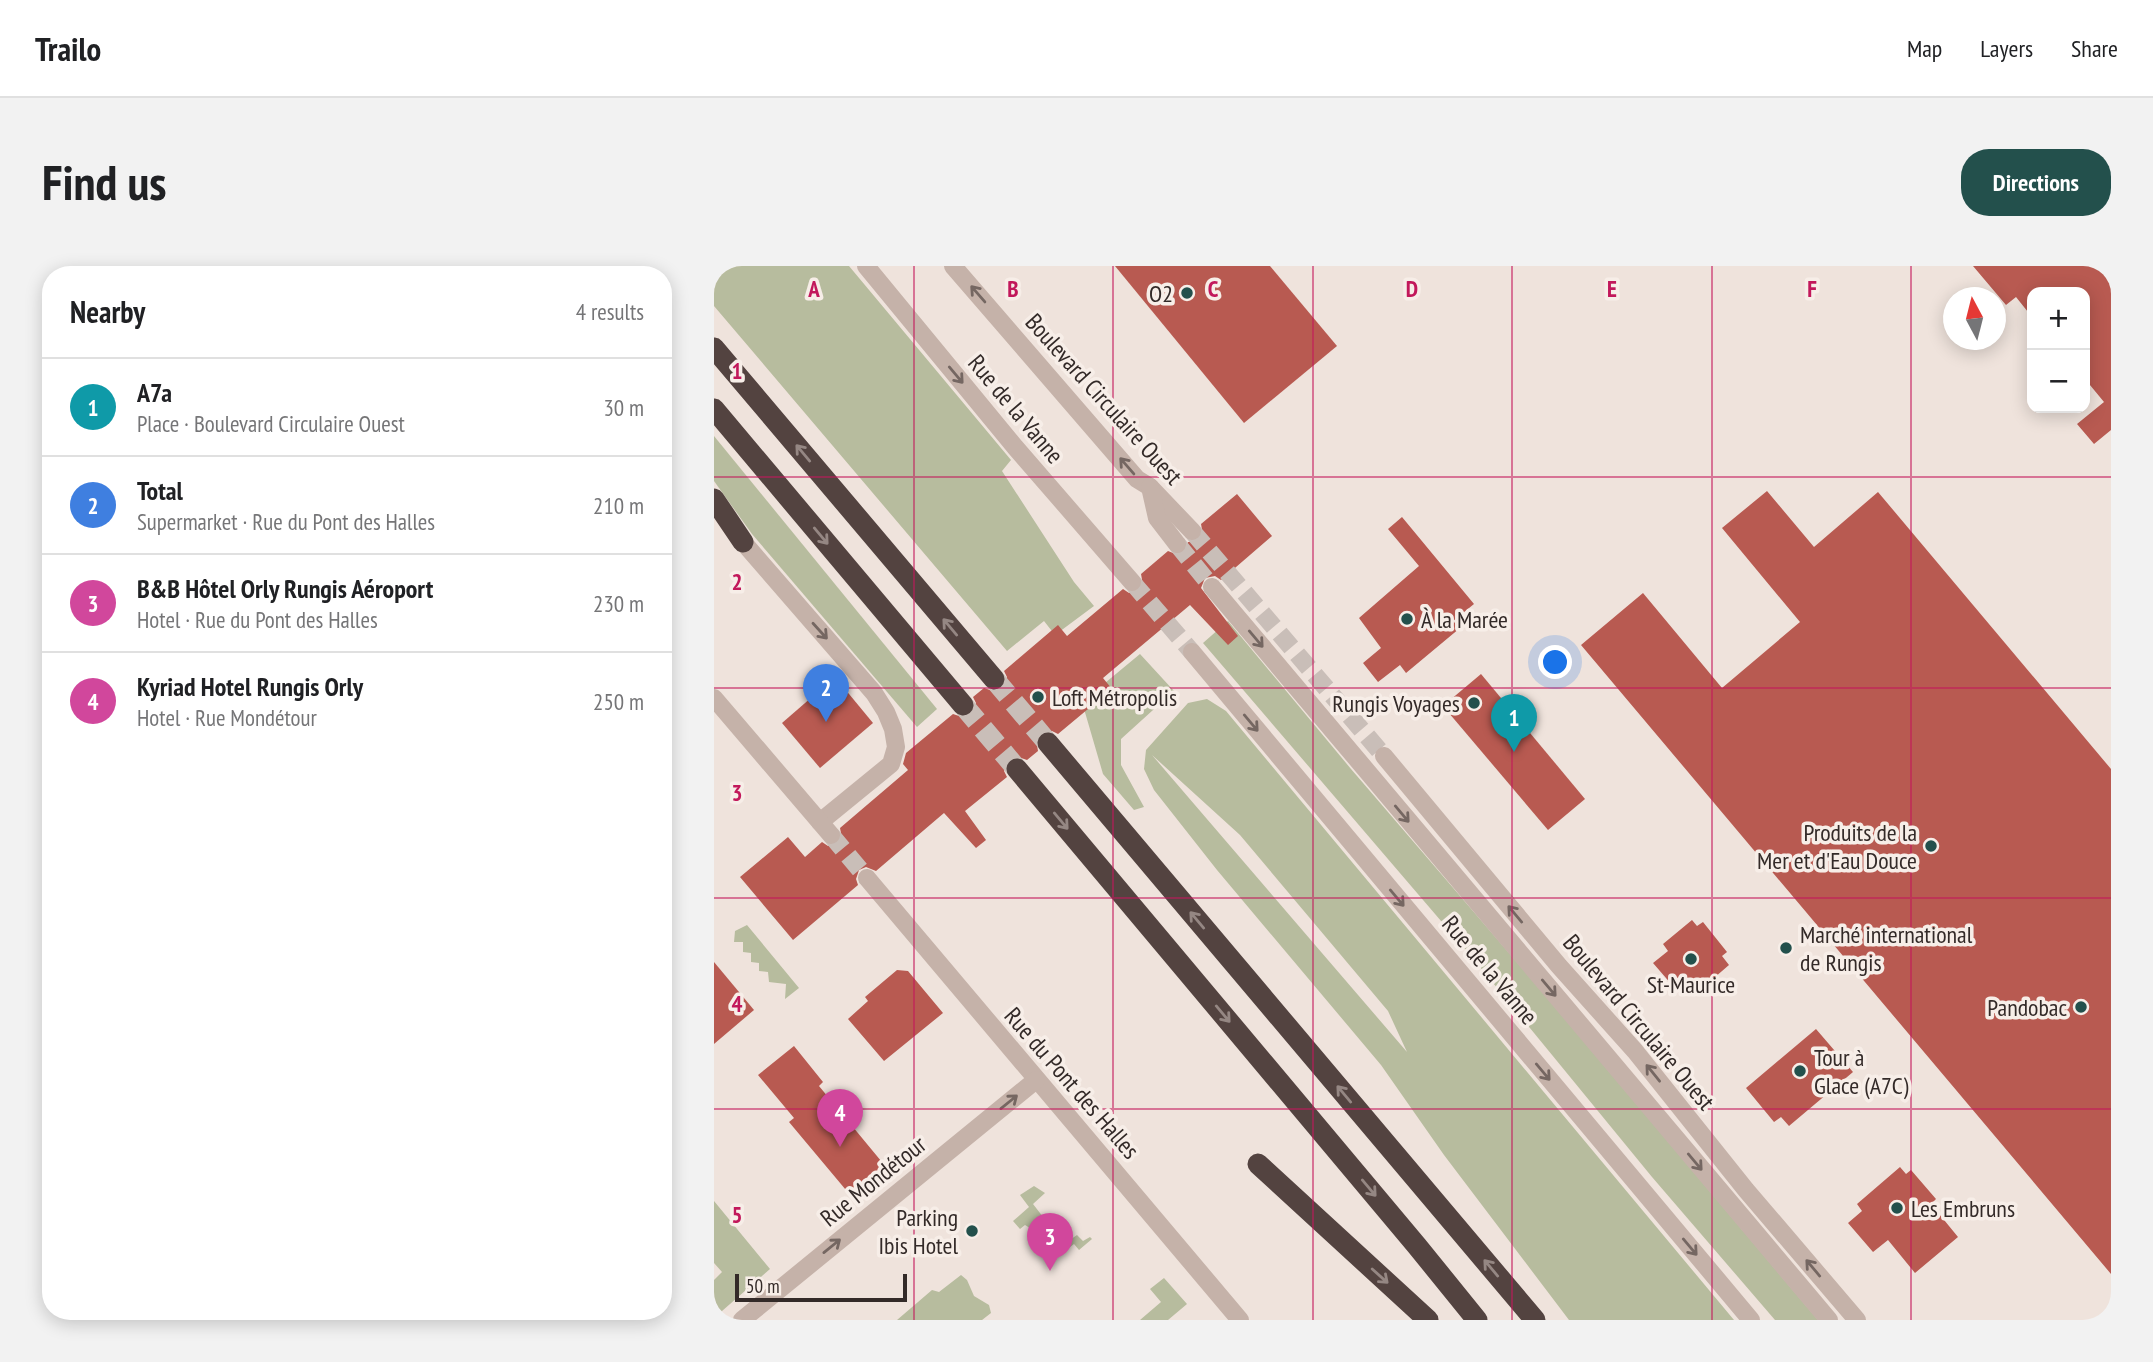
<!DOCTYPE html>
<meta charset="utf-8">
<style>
body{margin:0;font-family:"PT Sans Narrow",sans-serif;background:#f2f2f2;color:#202124}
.controls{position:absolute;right:21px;top:21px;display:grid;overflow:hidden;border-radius:14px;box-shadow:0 4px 18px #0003}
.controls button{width:63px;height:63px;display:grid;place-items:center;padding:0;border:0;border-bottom:2px solid #e0e0e0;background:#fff;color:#202124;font:35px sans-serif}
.compass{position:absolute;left:1229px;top:21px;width:63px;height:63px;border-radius:50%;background:#fff;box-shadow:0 4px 18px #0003;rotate:353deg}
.scale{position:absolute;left:21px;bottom:18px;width:172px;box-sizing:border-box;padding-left:7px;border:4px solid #332a28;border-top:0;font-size:19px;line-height:24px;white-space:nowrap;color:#332a28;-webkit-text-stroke:5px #f7eee8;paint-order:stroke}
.you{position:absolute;left:842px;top:397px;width:24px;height:24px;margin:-18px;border:5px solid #fff;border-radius:50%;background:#1a73e8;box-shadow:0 0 0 10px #1a73e833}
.badge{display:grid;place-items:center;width:46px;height:46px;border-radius:50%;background:#23504c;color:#fff;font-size:23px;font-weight:700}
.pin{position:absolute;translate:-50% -58px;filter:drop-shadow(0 2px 4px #0008)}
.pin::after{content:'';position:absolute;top:37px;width:24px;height:21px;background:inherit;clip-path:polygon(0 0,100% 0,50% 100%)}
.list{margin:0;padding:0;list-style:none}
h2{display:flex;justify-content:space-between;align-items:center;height:91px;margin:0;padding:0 28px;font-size:30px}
h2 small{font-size:23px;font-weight:400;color:#757577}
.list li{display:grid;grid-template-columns:46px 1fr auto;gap:21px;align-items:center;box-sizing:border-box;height:98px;padding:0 28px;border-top:2px solid #e0e0e0}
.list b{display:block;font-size:26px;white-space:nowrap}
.list p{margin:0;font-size:23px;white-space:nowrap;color:#757577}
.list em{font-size:23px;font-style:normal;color:#757577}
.map{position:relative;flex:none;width:1397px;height:1054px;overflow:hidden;border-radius:28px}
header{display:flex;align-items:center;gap:42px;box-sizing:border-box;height:98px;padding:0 35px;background:#fff;border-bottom:2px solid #e0e0e0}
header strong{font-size:33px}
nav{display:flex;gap:38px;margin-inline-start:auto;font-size:24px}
.intro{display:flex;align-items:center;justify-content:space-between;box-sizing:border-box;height:168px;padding:0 42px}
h1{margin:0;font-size:49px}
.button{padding:18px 32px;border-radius:28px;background:#23504c;color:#fff;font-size:24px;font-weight:700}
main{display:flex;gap:42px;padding:0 42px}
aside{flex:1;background:#fff;border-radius:28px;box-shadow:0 4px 18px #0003}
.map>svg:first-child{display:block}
.green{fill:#b7bc9e;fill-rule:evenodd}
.building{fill:#b85a51}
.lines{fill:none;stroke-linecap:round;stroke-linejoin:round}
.minor-tunnel{stroke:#c9beb8;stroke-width:18;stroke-dasharray:18 9;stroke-linecap:butt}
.highway-tunnel{stroke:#c9beb8;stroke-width:21;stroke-dasharray:21 10;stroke-linecap:butt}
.minor{stroke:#c5b2a9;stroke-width:18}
.highway{stroke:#534340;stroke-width:21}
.oneway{stroke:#756762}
.oneway2{stroke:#958783}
.grid{fill:none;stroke:#c2185b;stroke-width:2;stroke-opacity:0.55}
.poi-dot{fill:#23504c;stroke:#f7eee8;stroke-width:2.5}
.labels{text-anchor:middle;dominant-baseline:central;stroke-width:7;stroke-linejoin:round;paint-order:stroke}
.poi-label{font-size:24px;fill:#332a28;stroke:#f7eee8;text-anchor:end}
.street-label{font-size:24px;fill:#332a28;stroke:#f7eee8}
.grid-label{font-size:23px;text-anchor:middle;font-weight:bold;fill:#c2185b;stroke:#f7eee8;stroke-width:7;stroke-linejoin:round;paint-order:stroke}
</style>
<header>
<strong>Trailo</strong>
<nav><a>Map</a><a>Layers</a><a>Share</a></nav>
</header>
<div class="intro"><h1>Find us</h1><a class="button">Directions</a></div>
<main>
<aside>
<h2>Nearby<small>4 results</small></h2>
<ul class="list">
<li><span class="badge" style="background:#0f9aa8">1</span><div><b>A7a</b><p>Place · Boulevard Circulaire Ouest</p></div><em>30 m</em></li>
<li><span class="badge" style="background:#3f7fe0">2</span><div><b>Total</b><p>Supermarket · Rue du Pont des Halles</p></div><em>210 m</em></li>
<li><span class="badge" style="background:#d1479c">3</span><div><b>B&amp;B Hôtel Orly Rungis Aéroport</b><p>Hotel · Rue du Pont des Halles</p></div><em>230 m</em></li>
<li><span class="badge" style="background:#d1479c">4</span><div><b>Kyriad Hotel Rungis Orly</b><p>Hotel · Rue Mondétour</p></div><em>250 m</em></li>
</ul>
</aside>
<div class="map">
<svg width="1397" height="1054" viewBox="0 0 1397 1054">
<rect width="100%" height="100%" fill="#efe3dc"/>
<g class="green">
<path d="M 0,0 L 135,0 L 297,194 L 288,205 L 360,316 L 380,340 L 341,369 L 330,355 L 293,385 L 0,40 Z"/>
<path d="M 0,170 L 223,443 L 203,461 L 38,268 L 0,215 Z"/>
<path d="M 514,355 L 637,503 L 820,716 L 1104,1054 L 1061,1054 L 938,911 L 757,690 L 489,377 Z"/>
<path d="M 426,388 L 460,425 L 407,473 L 407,499 L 430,541 L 420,544 L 389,508 L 368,436 Z"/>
<path d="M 493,433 L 512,445 L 1020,1054 L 855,1054 L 730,889 L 667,799 L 503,604 L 440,524 L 430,503 L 432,484 L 474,437 ZM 438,489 L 526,569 L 674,745 L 693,786 Z"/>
<path d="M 33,659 L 85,722 L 71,733 L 72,718 L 55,716 L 54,706 L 45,705 L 45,697 L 37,696 L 37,687 L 29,686 L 29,676 L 20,676 L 21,665 Z"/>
<path d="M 320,920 L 331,927 L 319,938 L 350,978 L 363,969 L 369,975 L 376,971 L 378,973 L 365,984 L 360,978 L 352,984 L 311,959 L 306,963 L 299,955 L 315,941 L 306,929 Z"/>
<path d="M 0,935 L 56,1003 L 0,1052 L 0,1014 L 8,1006 L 0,997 Z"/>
<path d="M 247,1009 L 253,1014 L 260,1030 L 275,1039 L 277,1047 L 268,1054 L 183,1054 L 218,1024 L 225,1026 Z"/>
<path d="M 450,1012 L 473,1038 L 454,1054 L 426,1054 L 447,1036 L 436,1023 Z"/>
</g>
<g class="building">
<path d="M 401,0 L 556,0 L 623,80 L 530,157 Z"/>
<path d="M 1259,0 L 1397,0 L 1397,164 L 1380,178 L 1363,158 L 1390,136 L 1371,113 L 1371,26 L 1318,26 L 1318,51 L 1302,31 L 1292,39 Z"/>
<path d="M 1053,225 L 1100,281 L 1164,226 L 1397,503 L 1397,1008 L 867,379 L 929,327 L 1008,422 L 1086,356 L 1008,262 Z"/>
<path d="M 523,228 L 558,270 L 507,314 L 501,310 L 491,312 L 487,322 L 524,370 L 514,379 L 476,339 L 389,412 L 398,423 L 344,468 L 338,465 L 326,467 L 322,473 L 324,485 L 313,494 L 301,490 L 294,493 L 290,505 L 293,511 L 251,545 L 272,574 L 262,582 L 230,547 L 162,605 L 152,601 L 145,604 L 142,613 L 144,619 L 79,674 L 26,611 L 74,571 L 91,591 L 108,576 L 114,580 L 124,578 L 128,572 L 126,562 L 194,504 L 189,498 L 192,487 L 239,448 L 251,452 L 258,449 L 262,437 L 259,431 L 270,422 L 282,426 L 289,423 L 293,411 L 290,405 L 344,359 L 353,370 L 409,323 L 415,327 L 425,325 L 429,319 L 427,308 L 454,285 L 464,289 L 470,287 L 474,276 L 481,276 L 489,269 L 487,258 Z"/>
<path d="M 688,251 L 760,338 L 739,355 L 746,362 L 692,407 L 686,399 L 664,416 L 649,397 L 667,382 L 645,352 L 705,300 L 674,263 Z"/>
<path d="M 767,408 L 871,533 L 834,564 L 729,440 Z"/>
<path d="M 121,411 L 159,457 L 106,502 L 68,457 Z"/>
<path d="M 978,654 L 983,660 L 989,656 L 1013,686 L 1008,690 L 1015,699 L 986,724 L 979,715 L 965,727 L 939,697 L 954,685 L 949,678 Z"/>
<path d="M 0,696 L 40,744 L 0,778 Z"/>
<path d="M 183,704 L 194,705 L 229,747 L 170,795 L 134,753 L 154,735 L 151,731 Z"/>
<path d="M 1102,763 L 1139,806 L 1075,860 L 1067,851 L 1060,856 L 1032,822 Z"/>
<path d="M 80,780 L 109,816 L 105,820 L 177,907 L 142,936 L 75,856 L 80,852 L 44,809 Z"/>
<path d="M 1186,901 L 1192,908 L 1197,904 L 1222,933 L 1217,938 L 1244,971 L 1201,1007 L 1174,974 L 1159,986 L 1134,957 L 1148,945 L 1143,938 Z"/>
</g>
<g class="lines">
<g class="minor-tunnel">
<path d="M 478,265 L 670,490"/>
<path d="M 463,278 L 498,321"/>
<path d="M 418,316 L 478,386"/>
<path d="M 117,569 L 153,612"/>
</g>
<g class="highway-tunnel">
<path d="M 280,413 L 334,477"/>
<path d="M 249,439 L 303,503"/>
</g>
<g class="minor">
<path d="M 152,0 L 301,181 L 418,316"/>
<path d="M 239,0 L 423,213 L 436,221 L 478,265"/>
<path d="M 436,221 L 443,252 L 463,278"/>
<path d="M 29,276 L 160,427 L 172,446 L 179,463 L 182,481 L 177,498 L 106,556"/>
<path d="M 498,321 L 1115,1054"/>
<path d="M 478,386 L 1037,1054"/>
<path d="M 0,432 L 117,569"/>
<path d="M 670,490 L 845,700 L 921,785 L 1032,924 L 1143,1054"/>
<path d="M 153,612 L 526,1054"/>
<path d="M 28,1054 L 322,814"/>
</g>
<g class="highway">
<path d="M 0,82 L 280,413"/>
<path d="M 0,143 L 249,439"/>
<path d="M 0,233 L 29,276"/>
<path d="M 334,477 L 821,1054"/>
<path d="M 303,503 L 703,980 L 763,1054"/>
<path d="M 544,898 L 714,1054"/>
</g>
</g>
<defs><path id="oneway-shaft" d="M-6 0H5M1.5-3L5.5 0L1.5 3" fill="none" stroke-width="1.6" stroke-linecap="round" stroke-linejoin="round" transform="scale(1.75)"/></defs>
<g class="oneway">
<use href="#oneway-shaft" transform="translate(264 28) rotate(-131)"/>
<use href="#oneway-shaft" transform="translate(242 109) rotate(50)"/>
<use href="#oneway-shaft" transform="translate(413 200) rotate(-131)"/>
<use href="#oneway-shaft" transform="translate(106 365) rotate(48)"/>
<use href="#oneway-shaft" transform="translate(542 373) rotate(50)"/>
<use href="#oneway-shaft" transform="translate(537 457) rotate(50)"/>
<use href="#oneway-shaft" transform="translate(688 548) rotate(50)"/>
<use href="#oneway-shaft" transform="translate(683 632) rotate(50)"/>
<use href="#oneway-shaft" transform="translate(801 648) rotate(-130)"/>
<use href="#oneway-shaft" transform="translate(835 722) rotate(50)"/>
<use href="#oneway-shaft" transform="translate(829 806) rotate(50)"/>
<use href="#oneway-shaft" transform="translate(939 807) rotate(-129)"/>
<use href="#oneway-shaft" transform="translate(295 836) rotate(-39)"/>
<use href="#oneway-shaft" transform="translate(981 896) rotate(50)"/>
<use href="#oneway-shaft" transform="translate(118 980) rotate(-39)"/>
<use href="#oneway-shaft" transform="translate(976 981) rotate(50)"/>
<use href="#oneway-shaft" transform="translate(1099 1002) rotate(-130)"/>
</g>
<g class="oneway2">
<use href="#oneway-shaft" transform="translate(89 187) rotate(-130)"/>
<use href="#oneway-shaft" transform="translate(107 270) rotate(50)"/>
<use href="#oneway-shaft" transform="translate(236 361) rotate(-130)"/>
<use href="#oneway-shaft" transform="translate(347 555) rotate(50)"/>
<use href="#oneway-shaft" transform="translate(483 654) rotate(-130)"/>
<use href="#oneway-shaft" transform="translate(509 748) rotate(50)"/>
<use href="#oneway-shaft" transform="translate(630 828) rotate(-130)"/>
<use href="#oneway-shaft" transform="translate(655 922) rotate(50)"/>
<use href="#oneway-shaft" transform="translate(777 1002) rotate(-130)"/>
<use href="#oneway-shaft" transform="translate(666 1010) rotate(42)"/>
</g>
<path class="grid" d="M 200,0 L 200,1054M 399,0 L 399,1054M 599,0 L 599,1054M 798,0 L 798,1054M 998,0 L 998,1054M 1197,0 L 1197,1054M 0,211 L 1397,211M 0,422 L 1397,422M 0,632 L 1397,632M 0,843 L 1397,843"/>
<g class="poi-dot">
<circle cx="473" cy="27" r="7"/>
<circle cx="693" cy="353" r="7"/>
<circle cx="324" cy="431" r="7"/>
<circle cx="760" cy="437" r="7"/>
<circle cx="1217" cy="580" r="7"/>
<circle cx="1072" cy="682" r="7"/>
<circle cx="977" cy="693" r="7"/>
<circle cx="1367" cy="741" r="7"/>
<circle cx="1086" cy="805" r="7"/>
<circle cx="1183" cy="942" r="7"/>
<circle cx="258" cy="965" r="7"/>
</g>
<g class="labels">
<g class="poi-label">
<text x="459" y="27">O2</text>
<text x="707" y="353" text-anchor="start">À la Marée</text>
<text x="338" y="431" text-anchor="start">Loft Métropolis</text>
<text x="746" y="437">Rungis Voyages</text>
<text x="1203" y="566">Produits de la<tspan x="1203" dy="28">Mer et d'Eau Douce</tspan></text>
<text x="1086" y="668" text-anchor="start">Marché international<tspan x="1086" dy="28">de Rungis</tspan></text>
<text x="977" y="718" text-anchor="middle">St-Maurice</text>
<text x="1353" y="741">Pandobac</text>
<text x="1100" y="791" text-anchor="start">Tour à<tspan x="1100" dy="28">Glace (A7C)</tspan></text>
<text x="1197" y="942" text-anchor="start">Les Embruns</text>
<text x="244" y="951">Parking<tspan x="244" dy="28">Ibis Hotel</tspan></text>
</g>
<g class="street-label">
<text transform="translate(390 133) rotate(48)">Boulevard Circulaire Ouest</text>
<text transform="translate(302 143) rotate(50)">Rue de la Vanne</text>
<text transform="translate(776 704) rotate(50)">Rue de la Vanne</text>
<text transform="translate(925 756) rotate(50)">Boulevard Circulaire Ouest</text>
<text transform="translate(358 817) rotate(49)">Rue du Pont des Halles</text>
<text transform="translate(159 915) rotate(-39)">Rue Mondétour</text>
</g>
</g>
<g class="grid-label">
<text x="100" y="31">A</text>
<text x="299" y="31">B</text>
<text x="499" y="31">C</text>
<text x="698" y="31">D</text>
<text x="898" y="31">E</text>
<text x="1098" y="31">F</text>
<text x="23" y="113">1</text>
<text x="23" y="324">2</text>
<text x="23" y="535">3</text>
<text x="23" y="746">4</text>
<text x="23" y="957">5</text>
</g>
</svg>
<div class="controls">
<button>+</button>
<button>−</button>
</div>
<svg class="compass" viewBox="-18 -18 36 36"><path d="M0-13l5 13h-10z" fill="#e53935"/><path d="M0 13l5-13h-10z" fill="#757577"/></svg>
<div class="scale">50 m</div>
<div class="you"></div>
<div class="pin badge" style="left:800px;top:486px;background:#0f9aa8">1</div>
<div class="pin badge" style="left:112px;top:456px;background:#3f7fe0">2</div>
<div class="pin badge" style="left:336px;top:1005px;background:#d1479c">3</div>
<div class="pin badge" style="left:126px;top:881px;background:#d1479c">4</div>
</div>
</main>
